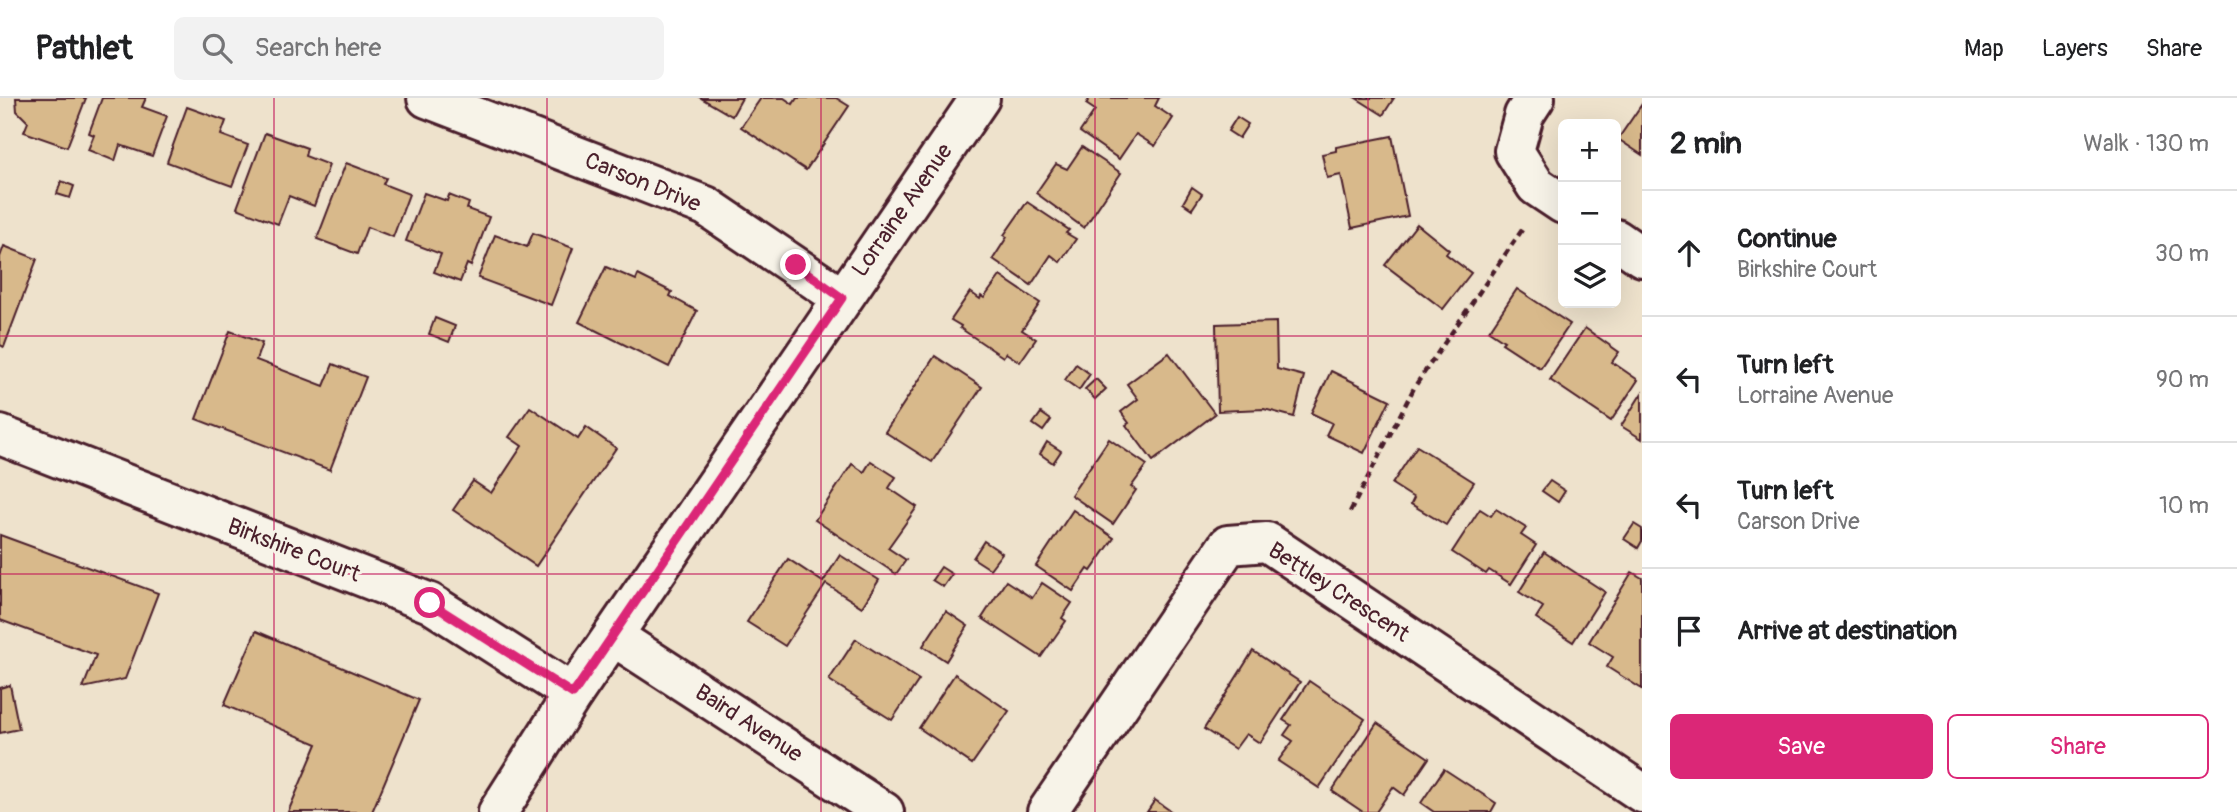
<!DOCTYPE html>
<meta charset="utf-8">
<style>
body{margin:0;font-family:Pangolin,sans-serif;background:#f2f2f2;color:#202124}
.controls{position:absolute;right:21px;top:21px;display:grid;overflow:hidden;border-radius:10px;box-shadow:0 7px 28px #0002}
.controls button{width:63px;height:63px;display:grid;place-items:center;padding:0;border:0;border-bottom:2px solid #e0e0e0;background:#fff;color:#202124;font:35px sans-serif}
.stop{position:absolute;width:21px;height:21px;margin:-16px;border:5px solid #db2777;border-radius:50%;background:#fff}
.stop.end{background:#db2777;border-color:#fff;box-shadow:0 2px 7px #0008}
.list{margin:0;padding:0;list-style:none}
h2{display:flex;justify-content:space-between;align-items:center;height:91px;margin:0;padding:0 28px;font-size:30px}
h2 small{font-size:23px;font-weight:400;color:#757577}
.list li{display:grid;grid-template-columns:46px 1fr auto;gap:21px;align-items:center;box-sizing:border-box;height:126px;padding:0 28px;border-top:2px solid #e0e0e0}
.list b{display:block;font-size:26px;white-space:nowrap}
.list p{margin:0;font-size:23px;white-space:nowrap;color:#757577}
.list em{font-size:23px;font-style:normal;color:#757577}
.actions{display:flex;gap:14px;padding:21px 28px}
.actions a{flex:1;padding:16px 0;border:2px solid #db2777;border-radius:10px;text-align:center;font-size:24px;color:#db2777}
.actions .main{background:#db2777;color:#fff}
.icon{flex:none;width:38px;height:38px;fill:none;stroke:currentColor;stroke-width:2;stroke-linecap:round;stroke-linejoin:round}
.map{position:relative;flex:none;width:1642px;height:714px;overflow:hidden}
header{display:flex;align-items:center;gap:42px;box-sizing:border-box;height:98px;padding:0 35px;background:#fff;border-bottom:2px solid #e0e0e0}
header strong{font-size:33px}
nav{display:flex;gap:38px;margin-inline-start:auto;font-size:24px}
.search{width:490px;height:63px;background:#f2f2f2;display:flex;align-items:center;gap:18px;box-sizing:border-box;padding:0 24px;border-radius:10px;color:#757577;font-size:26px}
main{display:flex}
aside{flex:1;background:#fff}
.map>svg:first-child{display:block}
.building{fill:#d8b98b;stroke:#4a1f2b;stroke-width:2}
.lines{fill:none;stroke-linecap:round;stroke-linejoin:round}
.street-casing{stroke:#4a1f2b;stroke-width:44}
.secondary-casing{stroke:#4a1f2b;stroke-width:44}
.path{stroke:#4a1f2b;stroke-width:4.5;stroke-dasharray:7 5;stroke-linecap:butt}
.street{stroke:#f7f3e8;stroke-width:38}
.secondary{stroke:#f7f3e8;stroke-width:38}
.route{stroke:#db2777;stroke-width:9}
.grid{fill:none;stroke:#c2185b;stroke-width:2;stroke-opacity:0.55}
.labels{text-anchor:middle;dominant-baseline:central;stroke-width:6;stroke-linejoin:round;paint-order:stroke}
.street-label{font-size:23px;fill:#4a1f2b;stroke:#f7f3e8}
</style>
<header>
<strong>Pathlet</strong>
<div class="search"><svg class="icon" aria-label="search" viewBox="0 0 24 24"><circle cx="10" cy="10" r="6"/><path d="M15 15l6 6"/></svg>Search here</div>
<nav><a>Map</a><a>Layers</a><a>Share</a></nav>
</header>
<main>
<div class="map">
<svg width="1642" height="714" viewBox="0 0 1642 714">
<rect width="100%" height="100%" fill="#eee2cc"/>
<filter id="ink" filterUnits="userSpaceOnUse"><feTurbulence type="fractalNoise" baseFrequency=".0143" numOctaves="2"/><feDisplacementMap in="SourceGraphic" scale="14" xChannelSelector="R" yChannelSelector="G"/><feConvolveMatrix kernelMatrix="1 2 1 2 8 2 1 2 1" color-interpolation-filters="sRGB"/></filter>
<g filter="url(#ink)">
<g class="building">
<path d="M 16,0 L 86,0 L 67,49 L 24,34 L 28,24 L 17,13 Z"/>
<path d="M 102,0 L 146,0 L 142,9 L 167,18 L 152,58 L 120,47 L 115,63 L 88,52 L 94,37 L 89,35 Z"/>
<path d="M 701,0 L 742,0 L 732,18 Z"/>
<path d="M 761,0 L 784,0 L 793,6 L 797,0 L 836,0 L 849,8 L 806,72 L 741,29 Z"/>
<path d="M 1090,0 L 1159,0 L 1155,8 L 1173,20 L 1155,48 L 1136,36 L 1119,61 L 1080,34 L 1095,12 L 1086,6 Z"/>
<path d="M 1356,0 L 1394,0 L 1383,17 Z"/>
<path d="M 1642,6 L 1642,57 L 1618,41 Z"/>
<path d="M 187,9 L 226,23 L 221,37 L 248,47 L 232,88 L 167,64 Z"/>
<path d="M 1237,19 L 1248,26 L 1239,40 L 1228,33 Z"/>
<path d="M 265,35 L 307,50 L 305,58 L 329,67 L 314,108 L 289,98 L 278,126 L 237,110 Z"/>
<path d="M 1392,38 L 1408,118 L 1352,130 L 1341,77 L 1327,80 L 1322,56 L 1336,53 L 1336,49 Z"/>
<path d="M 1082,49 L 1121,75 L 1084,130 L 1036,95 L 1056,66 L 1067,71 Z"/>
<path d="M 346,65 L 386,80 L 383,86 L 409,96 L 393,139 L 367,129 L 357,156 L 317,141 Z"/>
<path d="M 61,83 L 74,88 L 70,100 L 57,96 Z"/>
<path d="M 1192,89 L 1202,96 L 1192,111 L 1183,105 Z"/>
<path d="M 424,95 L 447,103 L 449,97 L 469,105 L 467,111 L 489,119 L 471,168 L 467,166 L 460,184 L 434,174 L 441,156 L 406,143 Z"/>
<path d="M 1027,104 L 1069,132 L 1066,135 L 1076,141 L 1060,164 L 1051,157 L 1031,187 L 993,161 L 1007,139 L 1004,137 Z"/>
<path d="M 1417,126 L 1449,152 L 1446,156 L 1471,175 L 1443,211 L 1385,167 Z"/>
<path d="M 533,135 L 573,150 L 551,207 L 478,180 L 495,137 L 527,149 Z"/>
<path d="M 4,148 L 37,161 L 4,249 L 0,247 L 0,159 Z"/>
<path d="M 606,169 L 636,182 L 638,177 L 672,194 L 670,198 L 697,213 L 669,269 L 579,224 Z"/>
<path d="M 1000,178 L 1040,205 L 1022,232 L 1036,241 L 1020,264 L 1006,255 L 1003,259 L 960,230 L 961,228 L 951,222 L 970,194 L 980,201 L 981,198 L 984,200 Z"/>
<path d="M 1517,191 L 1570,226 L 1540,270 L 1502,245 L 1504,243 L 1489,233 Z"/>
<path d="M 435,220 L 455,228 L 449,244 L 429,236 Z"/>
<path d="M 1276,224 L 1277,271 L 1304,278 L 1294,319 L 1264,311 L 1218,313 L 1216,226 Z"/>
<path d="M 1585,230 L 1619,254 L 1612,264 L 1638,282 L 1611,323 L 1550,282 Z"/>
<path d="M 230,233 L 262,245 L 256,262 L 324,288 L 333,266 L 366,279 L 330,372 L 196,321 Z"/>
<path d="M 1169,255 L 1215,316 L 1153,363 L 1126,327 L 1129,325 L 1121,314 L 1138,301 L 1127,286 Z"/>
<path d="M 935,258 L 982,289 L 932,364 L 885,334 Z"/>
<path d="M 1076,266 L 1090,276 L 1079,292 L 1065,282 Z"/>
<path d="M 1331,273 L 1390,302 L 1364,355 L 1326,337 L 1332,325 L 1311,315 Z"/>
<path d="M 1096,281 L 1106,291 L 1095,301 L 1085,291 Z"/>
<path d="M 1642,295 L 1642,341 L 1621,328 Z"/>
<path d="M 530,309 L 578,341 L 586,329 L 616,350 L 536,468 L 453,412 L 473,383 L 491,395 L 522,348 L 509,339 Z"/>
<path d="M 1041,315 L 1051,322 L 1043,333 L 1033,326 Z"/>
<path d="M 1109,341 L 1147,367 L 1131,389 L 1136,392 L 1113,426 L 1071,397 Z"/>
<path d="M 1047,344 L 1061,353 L 1053,365 L 1040,356 Z"/>
<path d="M 1417,348 L 1474,384 L 1446,427 L 1411,406 L 1414,400 L 1392,386 Z"/>
<path d="M 871,363 L 896,379 L 889,390 L 917,409 L 888,450 L 906,462 L 896,476 L 815,422 L 852,366 L 864,374 Z"/>
<path d="M 1550,383 L 1565,393 L 1558,404 L 1542,393 Z"/>
<path d="M 1480,411 L 1491,418 L 1496,411 L 1526,430 L 1521,437 L 1536,447 L 1511,486 L 1489,472 L 1486,476 L 1452,454 Z"/>
<path d="M 1073,412 L 1114,440 L 1091,473 L 1088,471 L 1073,493 L 1036,468 Z"/>
<path d="M 1634,426 L 1642,431 L 1642,443 L 1638,450 L 1624,441 Z"/>
<path d="M 0,437 L 158,495 L 125,581 L 83,590 L 96,557 L 0,522 Z"/>
<path d="M 984,443 L 1002,455 L 990,471 L 973,460 Z"/>
<path d="M 1544,454 L 1605,494 L 1573,544 L 1536,520 L 1543,509 L 1519,494 Z"/>
<path d="M 840,457 L 879,482 L 862,509 L 826,486 L 785,548 L 747,524 L 788,461 L 823,484 Z"/>
<path d="M 941,469 L 952,476 L 943,489 L 932,482 Z"/>
<path d="M 1632,474 L 1642,480 L 1642,591 L 1607,569 L 1613,559 L 1589,544 Z"/>
<path d="M 1006,483 L 1032,500 L 1042,485 L 1072,505 L 1062,520 L 1066,523 L 1041,559 L 982,520 Z"/>
<path d="M 946,513 L 968,528 L 946,563 L 923,548 Z"/>
<path d="M 256,533 L 419,602 L 372,714 L 288,714 L 317,646 L 224,607 Z"/>
<path d="M 856,541 L 919,582 L 892,622 L 829,582 Z"/>
<path d="M 1253,553 L 1300,584 L 1260,645 L 1246,636 L 1235,651 L 1204,631 Z"/>
<path d="M 955,576 L 1009,613 L 972,666 L 919,630 Z"/>
<path d="M 1309,583 L 1365,621 L 1319,690 L 1278,663 L 1293,643 L 1284,637 L 1291,627 L 1283,622 Z"/>
<path d="M 10,587 L 19,631 L 0,635 L 0,590 Z"/>
<path d="M 1377,625 L 1429,660 L 1404,697 L 1393,689 L 1376,714 L 1363,714 L 1332,693 Z"/>
<path d="M 1444,671 L 1496,705 L 1491,714 L 1434,714 L 1421,705 Z"/>
<path d="M 1155,702 L 1172,714 L 1147,714 Z"/>
</g>
<g class="lines">
<g class="street-casing">
<g id="street">
<path d="M 427,0 L 706,108 L 842,200"/>
<path d="M 1535,0 L 1524,17 L 1514,53 L 1536,88 L 1563,106"/>
<path d="M 1616,141 L 1642,159"/>
<path d="M 0,337 L 430,505 L 573,596"/>
<path d="M 613,538 L 884,714"/>
<path d="M 1047,714 L 1228,447 L 1267,444 L 1642,695"/>
</g>
</g>
<g class="secondary-casing">
<path id="secondary" d="M 498,714 L 573,596 L 980,0"/>
</g>
<path class="path" d="M 1350,414 L 1415,288 L 1522,132"/>
<use href="#street" class="street"/>
<use href="#secondary" class="secondary"/>
</g>
</g>
<g class="lines" filter="url(#ink)">
<path class="route" d="M 430,505 L 573,596 L 842,200 L 796,167"/>
</g>
<path class="grid" d="M 274,0 L 274,714M 547,0 L 547,714M 821,0 L 821,714M 1095,0 L 1095,714M 1368,0 L 1368,714M 0,238 L 1642,238M 0,476 L 1642,476"/>
<g class="labels">
<g class="street-label">
<text transform="translate(643 84) rotate(22)">Carson Drive</text>
<text transform="translate(902 112) rotate(-55)">Lorraine Avenue</text>
<text transform="translate(294 452) rotate(21)">Birkshire Court</text>
<text transform="translate(1339 494) rotate(33)">Bettley Crescent</text>
<text transform="translate(749 625) rotate(33)">Baird Avenue</text>
</g>
</g>
</svg>
<div class="controls">
<button>+</button>
<button>−</button>
<button><svg class="icon" aria-label="layers" viewBox="0 0 24 24"><path d="M12 4l9 5-9 5-9-5zM3 14l9 5 9-5"/></svg></button>
</div>
<div class="stop" style="left:430px;top:505px"></div>
<div class="stop end" style="left:796px;top:167px"></div>
</div>
<aside>
<h2>2 min<small>Walk · 130 m</small></h2>
<ul class="list">
<li><svg class="icon" aria-label="ahead" viewBox="0 0 24 24"><path d="M12 20V5M6 11l6-6 6 6"/></svg><div><b>Continue</b><p>Birkshire Court</p></div><em>30 m</em></li>
<li><svg class="icon" aria-label="left" viewBox="0 0 24 24"><path d="M17 20v-9H6M10 6l-5 5 5 5"/></svg><div><b>Turn left</b><p>Lorraine Avenue</p></div><em>90 m</em></li>
<li><svg class="icon" aria-label="left" viewBox="0 0 24 24"><path d="M17 20v-9H6M10 6l-5 5 5 5"/></svg><div><b>Turn left</b><p>Carson Drive</p></div><em>10 m</em></li>
<li><svg class="icon" aria-label="arrive" viewBox="0 0 24 24"><path d="M6 21V4h12l-3 4 3 4H6"/></svg><div><b>Arrive at destination</b></div></li>
</ul>
<div class="actions"><a class="main">Save</a><a>Share</a></div>
</aside>
</main>
